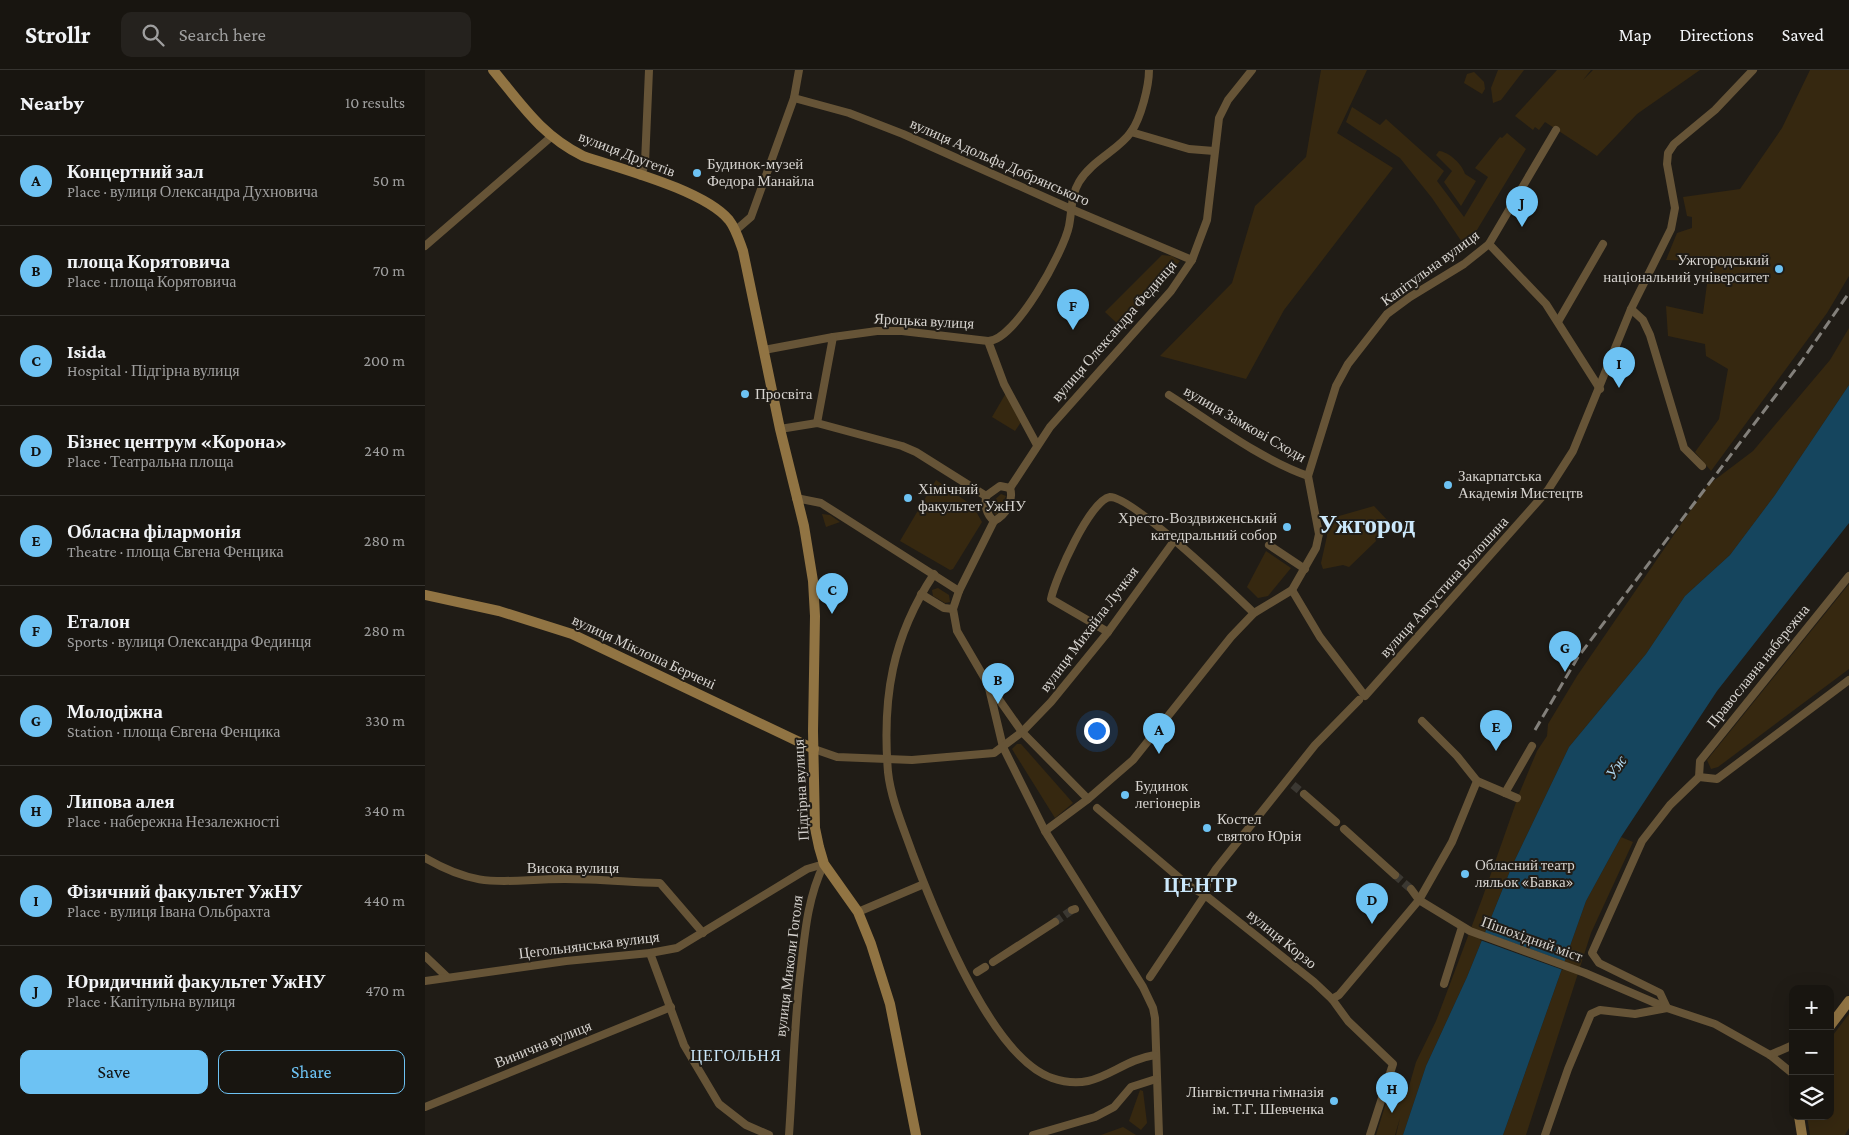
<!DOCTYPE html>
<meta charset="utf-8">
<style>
body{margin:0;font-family:"Crimson Pro",serif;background:#25221e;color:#f1f3f6}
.controls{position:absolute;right:15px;bottom:15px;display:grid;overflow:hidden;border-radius:10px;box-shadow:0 5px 20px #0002}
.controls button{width:45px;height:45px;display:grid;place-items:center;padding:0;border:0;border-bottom:1px solid #363430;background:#181510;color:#f1f3f6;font:25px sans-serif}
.you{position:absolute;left:671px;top:660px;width:18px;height:18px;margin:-12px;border:4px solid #fff;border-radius:50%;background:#1a73e8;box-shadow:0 0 0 8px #1a73e833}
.badge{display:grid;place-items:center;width:32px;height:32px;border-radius:50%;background:#6dc2f3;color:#111;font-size:16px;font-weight:700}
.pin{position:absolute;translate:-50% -41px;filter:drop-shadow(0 1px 2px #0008)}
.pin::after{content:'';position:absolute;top:26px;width:18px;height:15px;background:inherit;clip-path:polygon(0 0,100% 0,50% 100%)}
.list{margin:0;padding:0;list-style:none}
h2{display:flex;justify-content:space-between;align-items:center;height:65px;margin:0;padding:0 20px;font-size:21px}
h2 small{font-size:16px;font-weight:400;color:#9f9f9f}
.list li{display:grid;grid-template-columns:32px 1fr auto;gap:15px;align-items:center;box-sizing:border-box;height:90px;padding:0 20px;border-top:1px solid #363430}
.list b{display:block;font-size:19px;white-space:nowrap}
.list p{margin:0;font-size:16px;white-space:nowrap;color:#9f9f9f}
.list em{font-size:16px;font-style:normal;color:#9f9f9f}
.actions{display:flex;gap:10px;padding:15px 20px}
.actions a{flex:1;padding:11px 0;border:1px solid #6dc2f3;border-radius:10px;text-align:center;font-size:18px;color:#6dc2f3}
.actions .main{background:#6dc2f3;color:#111}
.icon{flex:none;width:28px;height:28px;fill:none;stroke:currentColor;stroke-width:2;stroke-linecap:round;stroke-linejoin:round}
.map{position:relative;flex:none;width:1424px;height:1065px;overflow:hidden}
header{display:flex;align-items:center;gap:30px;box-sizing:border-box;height:70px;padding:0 25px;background:#181510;border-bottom:1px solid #363430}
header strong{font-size:24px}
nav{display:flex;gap:28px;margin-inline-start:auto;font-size:18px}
.search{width:350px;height:45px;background:#25221e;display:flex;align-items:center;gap:12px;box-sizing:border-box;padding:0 18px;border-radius:10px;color:#9f9f9f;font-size:19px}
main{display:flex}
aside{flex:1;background:#181510}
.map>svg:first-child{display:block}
.green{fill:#362810}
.water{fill:#15455e}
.pier{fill:#201c16}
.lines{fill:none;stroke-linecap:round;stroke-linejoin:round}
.street-tunnel{stroke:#3b3832;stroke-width:8;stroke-dasharray:8 4;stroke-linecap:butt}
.street{stroke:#665437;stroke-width:8}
.secondary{stroke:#917443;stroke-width:10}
.rail{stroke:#83807b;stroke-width:3;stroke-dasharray:10 5;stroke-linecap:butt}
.poi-dot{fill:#6dc2f3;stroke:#201c16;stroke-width:2}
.labels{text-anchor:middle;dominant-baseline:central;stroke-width:4;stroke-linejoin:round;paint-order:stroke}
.street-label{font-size:15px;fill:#d7d4d0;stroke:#201c16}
.poi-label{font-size:15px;fill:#d7d4d0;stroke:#201c16;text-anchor:start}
.water-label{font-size:16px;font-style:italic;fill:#b3ddf7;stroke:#201c16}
.neighbourhood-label{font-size:16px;letter-spacing:1px;fill:#cbe8fb;stroke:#201c16}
.district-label{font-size:20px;font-weight:bold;letter-spacing:1px;fill:#cbe8fb;stroke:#201c16}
.town-label{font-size:25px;font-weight:bold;fill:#cbe8fb;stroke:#201c16}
</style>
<header>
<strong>Strollr</strong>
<div class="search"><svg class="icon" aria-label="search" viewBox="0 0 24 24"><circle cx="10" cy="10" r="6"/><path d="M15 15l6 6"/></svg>Search here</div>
<nav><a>Map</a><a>Directions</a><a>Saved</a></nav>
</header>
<main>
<aside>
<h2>Nearby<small>10 results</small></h2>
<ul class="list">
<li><span class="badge">A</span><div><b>Концертний зал</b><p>Place · вулиця Олександра Духновича</p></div><em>50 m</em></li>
<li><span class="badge">B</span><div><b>площа Корятовича</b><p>Place · площа Корятовича</p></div><em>70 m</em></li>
<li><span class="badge">C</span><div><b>Isida</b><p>Hospital · Підгірна вулиця</p></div><em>200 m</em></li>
<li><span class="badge">D</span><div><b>Бізнес центрум «Корона»</b><p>Place · Театральна площа</p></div><em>240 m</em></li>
<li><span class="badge">E</span><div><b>Обласна філармонія</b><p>Theatre · площа Євгена Фенцика</p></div><em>280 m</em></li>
<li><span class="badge">F</span><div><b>Еталон</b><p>Sports · вулиця Олександра Фединця</p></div><em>280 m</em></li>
<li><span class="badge">G</span><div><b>Молодіжна</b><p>Station · площа Євгена Фенцика</p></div><em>330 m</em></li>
<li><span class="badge">H</span><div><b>Липова алея</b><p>Place · набережна Незалежності</p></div><em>340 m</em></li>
<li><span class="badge">I</span><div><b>Фізичний факультет УжНУ</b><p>Place · вулиця Івана Ольбрахта</p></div><em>440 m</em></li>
<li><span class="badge">J</span><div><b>Юридичний факультет УжНУ</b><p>Place · Капітульна вулиця</p></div><em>470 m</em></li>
</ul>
<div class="actions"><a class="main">Save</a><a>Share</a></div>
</aside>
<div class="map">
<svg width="1424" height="1065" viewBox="0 0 1424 1065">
<rect width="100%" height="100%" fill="#201c16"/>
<g class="green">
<path d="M 896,0 L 942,0 L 912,63 L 968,98 L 859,240 L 821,309 L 735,286 L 807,213 L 830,136 L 881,87 Z"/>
<path d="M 1073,0 L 1099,0 L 1076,30 L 1068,33 L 1066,18 Z"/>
<path d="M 1132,0 L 1166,0 L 1158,10 L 1168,0 L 1275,0 L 1212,44 L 1172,86 L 1120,52 L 1114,60 L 1110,57 L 1108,60 L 1090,46 Z"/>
<path d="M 1385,0 L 1424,0 L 1424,206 L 1402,243 L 1286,401 L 1270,382 L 1294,349 L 1303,299 L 1281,286 L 1280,274 L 1243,266 L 1241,236 L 1278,244 L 1285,191 L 1241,190 L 1252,163 L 1267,158 L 1267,147 L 1262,146 L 1258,127 L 1315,119 L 1357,58 Z"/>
<path d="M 1049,2 L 1059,12 L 1060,19 L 1057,24 L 1039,13 L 1042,4 Z"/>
<path d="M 927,37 L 955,55 L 961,49 L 1019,101 L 1012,111 L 1039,147 L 1063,107 L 1050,98 L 1075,67 L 1077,68 L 1082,63 L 1101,79 L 1041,178 L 1007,128 L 975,88 L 921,52 Z"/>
<path d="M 1014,81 C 1024,82 1037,94 1040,104 L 1051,111 L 1036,136 L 1019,112 L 1027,101 L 1011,85 Z"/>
<path d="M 737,185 L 747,186 L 755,191 L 696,257 L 680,242 Z"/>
<path d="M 1424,258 L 1424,315 L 1350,425 L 1305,485 L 1260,526 L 1221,584 L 1144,677 L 1087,796 L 1042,907 L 1001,996 L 978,1065 L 971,1065 L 975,1048 L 970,1065 L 951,1065 L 970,1004 L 983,1020 L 991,992 L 1011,951 L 1057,829 L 1094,724 L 1112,681 L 1122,666 L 1123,654 L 1152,606 L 1283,415 L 1328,381 L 1405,290 Z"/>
<path d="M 581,323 L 596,352 L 590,361 L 567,347 Z"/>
<path d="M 511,410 L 548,436 L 557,452 L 528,499 L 525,500 L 475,471 Z"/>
<path d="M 576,424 L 581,426 L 572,444 L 570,445 L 565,434 Z"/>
<path d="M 949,436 L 963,451 L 953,468 L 950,467 L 951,471 L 924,497 L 918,495 L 898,499 L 896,493 L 902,466 L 900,450 Z"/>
<path d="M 397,444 L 405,445 L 415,452 L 401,457 Z"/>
<path d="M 841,481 L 866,498 L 843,526 L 833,528 L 822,517 Z"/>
<path d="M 1424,514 L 1424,599 L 1293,697 L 1286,699 L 1282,690 Z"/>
<path d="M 513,518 L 524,525 L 525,532 L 520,533 L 508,526 L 507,520 Z"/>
<path d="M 592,674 L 596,674 L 648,733 L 630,748 L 587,679 Z"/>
<path d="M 1196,767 L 1208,772 L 1166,863 L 1101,1065 L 1078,1065 L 1161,831 Z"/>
<path d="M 1424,944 L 1424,1058 L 1420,1065 L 1385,1065 L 1382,1046 L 1405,1046 L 1405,969 Z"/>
<path d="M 715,1020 L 718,1021 L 722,1053 L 716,1060 L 704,1051 Z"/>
<path d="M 698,1057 L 711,1065 L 676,1065 Z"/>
</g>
<path class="water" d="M 1424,315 L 1424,453 L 1292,621 L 1196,767 L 1161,831 L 1078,1065 L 978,1065 L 1001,996 L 1042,907 L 1087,796 L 1144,677 L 1221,584 L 1260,526 L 1305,485 L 1350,425 Z"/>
<path class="pier" d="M 1058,862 L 1141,892 L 1138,900 L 1055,870 Z"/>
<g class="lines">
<g class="street-tunnel">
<path d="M 868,715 L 879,724"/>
<path d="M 970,805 L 986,819"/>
<path d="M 630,852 L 647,840"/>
</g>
<g class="street">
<path d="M 369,28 L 424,43 L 478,64 L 646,139 L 767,190"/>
<path d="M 706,62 L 764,79 L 789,81"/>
<path d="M 216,106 L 220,93 L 224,0"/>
<path d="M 311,160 L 326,147 L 369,28 L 374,0"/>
<path d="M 1064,174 L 1121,234 L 1175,319"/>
<path d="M 0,176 L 126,67"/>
<path d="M 1206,239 L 1218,250 L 1225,265 L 1259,378 L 1277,396"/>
<path d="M 1134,250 L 1178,174"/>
<path d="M 408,267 L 452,261 L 477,261 L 563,271 L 579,314 L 612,375"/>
<path d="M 563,271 C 590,271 639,181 644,156 C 647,141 646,125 654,112 C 667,90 694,80 706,62 C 716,48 724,16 724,0"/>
<path d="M 339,280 L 408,267 L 392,353"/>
<path d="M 744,325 C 788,353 833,388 883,406"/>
<path d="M 355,359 L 392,353 L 477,376 L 491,382 L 561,426"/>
<path d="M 585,418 L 625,357 L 746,221 L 767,190 L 782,150 L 794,48 L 803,30 L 827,0"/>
<path d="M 371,428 L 396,433 L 534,521"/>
<path d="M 569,451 L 534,521 L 528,539 L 532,561 L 563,614 L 578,677 L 620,761 L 718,917 L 728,938 L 730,948 L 734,1065"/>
<path d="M 569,451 C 561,444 560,437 561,426 L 575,416 L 585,418"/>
<path d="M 569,451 C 581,445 589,431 585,418"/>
<path d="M 844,475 L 880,499"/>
<path d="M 509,504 C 467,567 457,628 463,702 C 466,730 479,759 488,785 C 510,843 566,987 627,1008 C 673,1024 690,991 730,985"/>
<path d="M 867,520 L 895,567 L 940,626 L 1123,420 L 1148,381 L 1206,239 L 1246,159 L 1250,138 L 1242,94 L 1243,83 L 1249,74 L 1290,40 L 1328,0"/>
<path d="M 496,524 L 519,538 L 528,539"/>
<path d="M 683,562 L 626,529 C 630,509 665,430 685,427 C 708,427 808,523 829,543"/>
<path d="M 566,618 L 597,662 L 663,729"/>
<path d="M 389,679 L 412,687 L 487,690 L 569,683 L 597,662 L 626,632 L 683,562 L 749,471"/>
<path d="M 1274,707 L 1275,691 L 1424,506"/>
<path d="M 1052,711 L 1092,728"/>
<path d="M 1080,723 L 1107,676"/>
<path d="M 879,724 L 911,752"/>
<path d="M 672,738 L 764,816 L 780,825 L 889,912 L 907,929 L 923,951 L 968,994 L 945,1065"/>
<path d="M 919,759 L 970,805"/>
<path d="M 620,761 L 663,729 L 708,690 L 806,567 L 829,543 L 867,520 L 891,478 L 894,464 L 883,406 L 911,316 L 923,294 L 962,244 L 985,227 L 1039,194 L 1064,174 L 1131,60"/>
<path d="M 0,788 C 57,821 79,809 140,809 C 171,809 204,812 235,813 L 278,863"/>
<path d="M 986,819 L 994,830 L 1045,861 L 1160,903 L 1242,938 L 1290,954 L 1345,985 L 1367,1003"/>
<path d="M 647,840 L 650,839"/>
<path d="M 433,842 L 499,814"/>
<path d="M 225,883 L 259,975 L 294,1034 L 321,1055 L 344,1065"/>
<path d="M 0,886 L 22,907"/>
<path d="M 568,892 L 630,852"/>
<path d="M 552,902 L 560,897"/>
<path d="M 725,907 L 780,825 L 782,813 L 791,799 L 890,675 L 934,630"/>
<path d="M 0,911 L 141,891 L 225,883 L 252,878 L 382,799 L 399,794"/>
<path d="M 1019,914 L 1037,857"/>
<path d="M 907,929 L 914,925 L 994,830 L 1027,772 L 1052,711 L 1032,686 L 997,651"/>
<path d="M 1345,985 L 1368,975"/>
<path d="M 0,1037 L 246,937"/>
<path d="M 364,1065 C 368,1009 369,953 376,897 C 380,861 383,827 399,794"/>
<path d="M 608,1065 L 670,1047 L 689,1037 L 706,1017 L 731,1009"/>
<path d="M 1120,1065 L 1143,999 L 1166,944 L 1175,940 L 1210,944 L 1242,938 L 1235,923 L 1174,893 L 1167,883 L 1217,771 L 1245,735 L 1274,707 L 1292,709 L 1424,610"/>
</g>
<g class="secondary">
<path d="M 68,0 C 97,35 116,65 158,86 C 196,99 279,120 304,150 C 311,159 314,170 318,181 L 355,359 L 379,456 L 388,511 L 390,546 L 388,661 L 390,758 L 394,777 L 399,794 L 433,842 L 446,874 L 465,934 L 491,1065"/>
<path d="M 0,525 L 74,541 L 147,564 L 389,679"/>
<path d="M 1405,956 L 1424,931"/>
<path d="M 1374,1046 L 1377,1065"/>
</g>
<path class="rail" d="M 1110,660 L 1153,587 L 1376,292 L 1424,223"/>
</g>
<g class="poi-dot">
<circle cx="272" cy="103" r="5"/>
<circle cx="1354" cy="199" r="5"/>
<circle cx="320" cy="324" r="5"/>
<circle cx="1023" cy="415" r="5"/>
<circle cx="483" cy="428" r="5"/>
<circle cx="862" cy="457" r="5"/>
<circle cx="700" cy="725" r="5"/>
<circle cx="782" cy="758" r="5"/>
<circle cx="1040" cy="804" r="5"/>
<circle cx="909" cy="1031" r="5"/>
</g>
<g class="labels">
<g class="street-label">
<text transform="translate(202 84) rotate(21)">вулиця Другетів</text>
<text transform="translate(575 92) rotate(24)">вулиця Адольфа Добрянського</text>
<text transform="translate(1005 198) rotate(-36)">Капітульна вулиця</text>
<text transform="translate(499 251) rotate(3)">Яроцька вулиця</text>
<text transform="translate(689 261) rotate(-49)">вулиця Олександра Фединця</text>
<text transform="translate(820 354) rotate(30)">вулиця Замкові Сходи</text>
<text transform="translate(1019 517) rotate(-48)">вулиця Августина Волошина</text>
<text transform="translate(664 559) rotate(-53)">вулиця Михайла Лучкая</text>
<text transform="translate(219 582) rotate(25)">вулиця Міклоша Берчені</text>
<text transform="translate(1333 596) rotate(-51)">Православна набережна</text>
<text transform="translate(376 720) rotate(-93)">Підгірна вулиця</text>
<text x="148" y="798">Висока вулиця</text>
<text transform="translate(857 869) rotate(39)">вулиця Корзо</text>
<text transform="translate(1107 869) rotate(20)">Пішохідний міст</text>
<text transform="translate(164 875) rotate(-7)">Цегольнянська вулиця</text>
<text transform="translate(364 896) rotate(-83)">вулиця Миколи Гоголя</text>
<text transform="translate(118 974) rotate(-22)">Винична вулиця</text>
</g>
<g class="poi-label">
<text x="282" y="94">Будинок-музей<tspan x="282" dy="17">Федора Манайла</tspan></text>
<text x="1344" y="190" text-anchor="end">Ужгородський<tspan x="1344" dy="17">національний університет</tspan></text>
<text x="330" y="324">Просвіта</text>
<text x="1033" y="406">Закарпатська<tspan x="1033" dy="17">Академія Мистецтв</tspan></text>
<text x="493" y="419">Хімічний<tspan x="493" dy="17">факультет УжНУ</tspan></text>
<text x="852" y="448" text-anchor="end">Хресто-Воздвиженський<tspan x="852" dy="17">катедральний собор</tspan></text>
<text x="710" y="716">Будинок<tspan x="710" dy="17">легіонерів</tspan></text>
<text x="792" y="749">Костел<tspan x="792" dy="17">святого Юрія</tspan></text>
<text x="1050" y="795">Обласний театр<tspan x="1050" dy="17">ляльок «Бавка»</tspan></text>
<text x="899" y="1022" text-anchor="end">Лінгвістична гімназія<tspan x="899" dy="17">ім. Т.Г. Шевченка</tspan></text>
</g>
<g class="water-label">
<text transform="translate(1191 697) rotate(-55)">Уж</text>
</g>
<g class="neighbourhood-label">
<text x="311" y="985">ЦЕГОЛЬНЯ</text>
</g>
<g class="district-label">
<text x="776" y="815">ЦЕНТР</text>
</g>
<g class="town-label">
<text x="942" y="454">Ужгород</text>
</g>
</g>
</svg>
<div class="controls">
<button>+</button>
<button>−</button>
<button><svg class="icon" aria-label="layers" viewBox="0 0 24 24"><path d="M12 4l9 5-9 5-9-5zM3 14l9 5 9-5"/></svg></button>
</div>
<div class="you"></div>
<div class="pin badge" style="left:734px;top:684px">A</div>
<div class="pin badge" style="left:573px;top:634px">B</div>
<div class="pin badge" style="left:407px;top:544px">C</div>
<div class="pin badge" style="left:947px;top:854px">D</div>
<div class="pin badge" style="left:1071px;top:681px">E</div>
<div class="pin badge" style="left:648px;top:260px">F</div>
<div class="pin badge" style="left:1140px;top:602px">G</div>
<div class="pin badge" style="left:967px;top:1043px">H</div>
<div class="pin badge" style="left:1194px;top:318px">I</div>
<div class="pin badge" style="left:1097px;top:157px">J</div>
</div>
</main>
